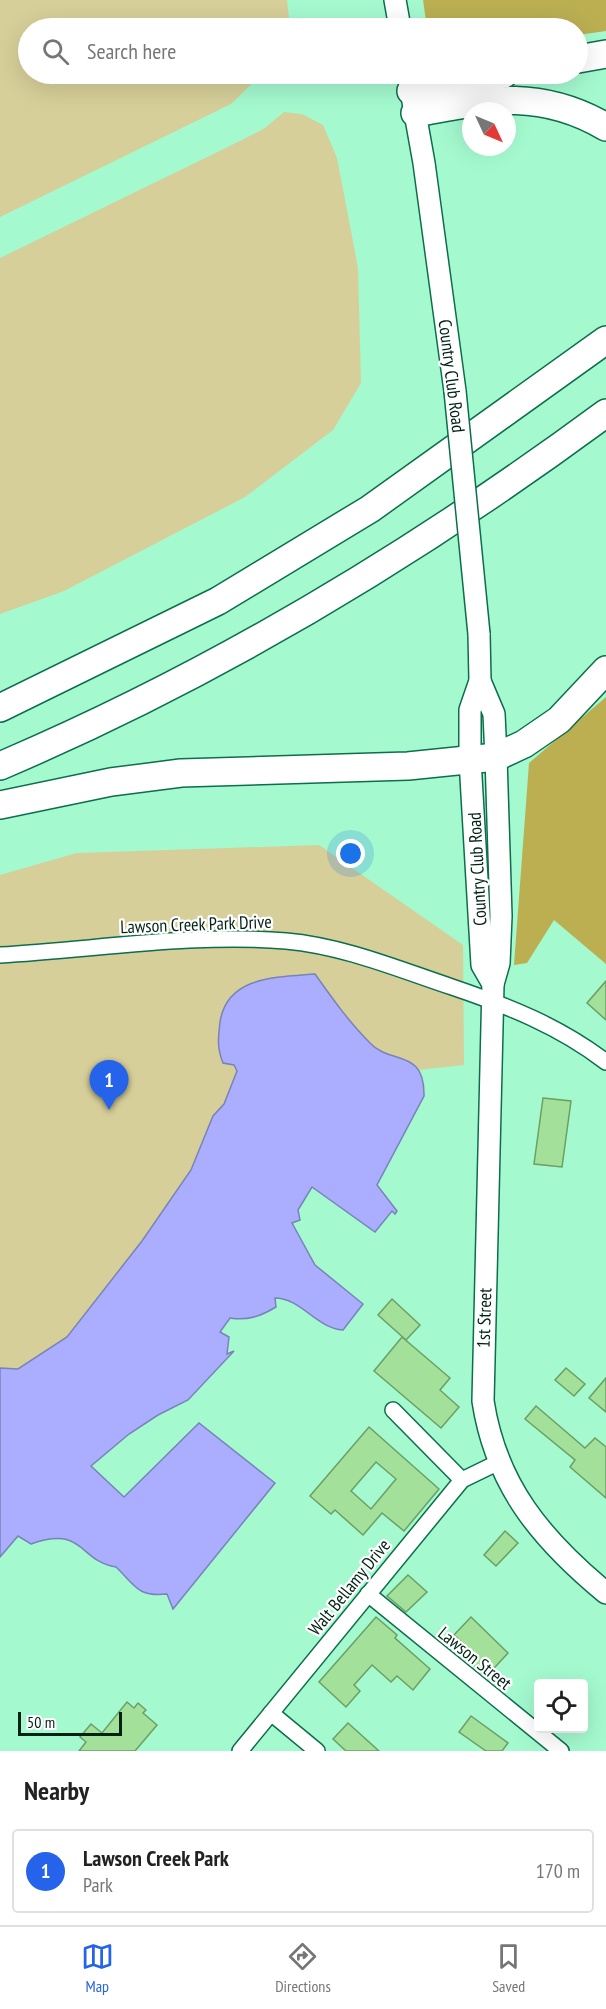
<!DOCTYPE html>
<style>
body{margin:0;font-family:"PT Sans Narrow",sans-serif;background:#f2f2f2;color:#222}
.controls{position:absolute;right:18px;bottom:18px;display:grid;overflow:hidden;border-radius:6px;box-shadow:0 6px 24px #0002}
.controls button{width:54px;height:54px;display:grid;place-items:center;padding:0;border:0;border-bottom:2px solid #e0e0e0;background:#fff;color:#222;font:30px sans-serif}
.compass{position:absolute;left:462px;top:102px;width:54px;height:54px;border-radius:50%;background:#fff;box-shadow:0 6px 24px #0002;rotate:134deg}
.scale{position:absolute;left:18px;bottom:15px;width:104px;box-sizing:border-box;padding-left:6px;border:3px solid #002214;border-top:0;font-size:16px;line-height:21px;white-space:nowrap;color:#002214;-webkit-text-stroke:4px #fff;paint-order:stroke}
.you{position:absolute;left:351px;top:854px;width:21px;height:21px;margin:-15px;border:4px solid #fff;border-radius:50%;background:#1a73e8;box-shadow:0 0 0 9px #1a73e833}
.badge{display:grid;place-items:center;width:39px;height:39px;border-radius:50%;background:#2563eb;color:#fff;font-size:20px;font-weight:700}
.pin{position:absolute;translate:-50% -50px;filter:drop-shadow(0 2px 3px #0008)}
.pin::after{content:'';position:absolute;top:32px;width:21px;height:18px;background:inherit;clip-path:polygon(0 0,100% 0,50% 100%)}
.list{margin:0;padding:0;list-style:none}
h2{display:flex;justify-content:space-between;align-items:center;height:78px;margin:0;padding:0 24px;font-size:26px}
h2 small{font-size:20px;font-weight:400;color:#767676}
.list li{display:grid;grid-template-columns:39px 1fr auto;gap:18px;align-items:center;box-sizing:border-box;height:84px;margin:0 12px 12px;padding:0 12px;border:2px solid #e0e0e0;border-radius:6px}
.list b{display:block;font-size:22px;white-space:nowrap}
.list p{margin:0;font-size:20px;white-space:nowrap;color:#767676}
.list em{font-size:20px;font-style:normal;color:#767676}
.icon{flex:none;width:33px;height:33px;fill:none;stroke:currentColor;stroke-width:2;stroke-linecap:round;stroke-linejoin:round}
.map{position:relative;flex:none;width:606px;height:1751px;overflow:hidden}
.search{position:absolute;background:#fff;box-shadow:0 6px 24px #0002;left:18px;right:18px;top:18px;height:66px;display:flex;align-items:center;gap:15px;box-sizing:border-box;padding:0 21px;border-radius:33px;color:#767676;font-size:22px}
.sheet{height:174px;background:#fff}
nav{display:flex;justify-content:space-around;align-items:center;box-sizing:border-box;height:84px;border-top:2px solid #e0e0e0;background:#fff;font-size:16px;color:#767676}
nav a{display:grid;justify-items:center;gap:3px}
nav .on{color:#2563eb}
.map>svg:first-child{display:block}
.green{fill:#d6cf99}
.forest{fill:#bbaf52}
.water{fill:#abadfe;stroke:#7883b8;stroke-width:1.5}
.building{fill:#a3e19b;stroke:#6b9f65;stroke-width:1.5;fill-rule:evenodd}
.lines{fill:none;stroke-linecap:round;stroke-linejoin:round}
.street-casing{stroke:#0c6e4b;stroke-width:18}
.secondary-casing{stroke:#0c6e4b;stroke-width:24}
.highway-casing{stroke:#0c6e4b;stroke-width:30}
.street{stroke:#fff;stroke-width:15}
.secondary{stroke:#fff;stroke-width:21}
.highway{stroke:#fff;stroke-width:27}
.secondary-bridge-casing{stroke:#0c6e4b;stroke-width:24;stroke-linecap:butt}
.secondary-bridge{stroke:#fff;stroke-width:21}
.labels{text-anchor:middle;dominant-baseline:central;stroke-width:4.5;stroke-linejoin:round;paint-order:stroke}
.street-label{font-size:18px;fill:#002214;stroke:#fff}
</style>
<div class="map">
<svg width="606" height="1751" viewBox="0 0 606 1751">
<rect width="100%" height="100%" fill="#a4f9cf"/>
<g class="green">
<path d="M 0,0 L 287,0 L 290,28 L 28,28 L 28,74 L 262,74 L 231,104 L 0,217 Z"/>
<path d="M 284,112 L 302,114 L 323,125 L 337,158 L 358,268 L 361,383 L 333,430 L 245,497 L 64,591 L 0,614 L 0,258 L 240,141 L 265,128 Z"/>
<path d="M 319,845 L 463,945 L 464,1065 L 418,1070 C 402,1055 390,1057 373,1047 C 357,1037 327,991 315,974 L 258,981 L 234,1065 L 237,1070 L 224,1104 L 213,1116 L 191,1170 L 142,1241 L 67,1337 L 18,1369 L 0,1368 L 0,875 L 77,853 Z"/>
</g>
<g class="forest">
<path d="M 423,0 L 606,0 L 606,31 L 578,35 L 578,28 L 427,28 Z"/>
<path d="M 606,697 L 606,964 L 554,920 L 527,963 L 514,965 L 529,763 Z"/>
</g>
<path class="water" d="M 315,974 C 332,998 349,1022 370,1043 C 390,1065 425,1048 424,1096 L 377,1185 L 397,1211 L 395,1214 L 392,1211 L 375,1232 L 312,1187 L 298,1210 L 300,1220 L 292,1223 L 315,1265 L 363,1304 L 343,1330 C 316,1328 301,1298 275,1298 L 276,1307 C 261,1316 248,1321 230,1318 L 220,1332 L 229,1337 L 227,1354 L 234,1351 L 188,1400 L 158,1415 L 129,1434 L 91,1466 L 124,1497 L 199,1423 L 275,1483 L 173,1609 L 167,1594 C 137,1597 136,1586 116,1567 C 78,1561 85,1525 31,1544 L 18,1536 L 0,1557 L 0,1368 L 18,1369 L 67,1337 L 142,1241 L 191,1170 L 213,1116 L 224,1104 L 237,1071 L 234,1065 L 223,1063 C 217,1048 218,1039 220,1022 C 227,976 277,977 315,974 Z"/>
<g class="building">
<path d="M 606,981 L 606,1020 L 587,1003 Z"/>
<path d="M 543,1098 L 571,1101 L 562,1167 L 534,1164 Z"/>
<path d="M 392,1299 L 420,1325 L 406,1340 L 378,1315 Z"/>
<path d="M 402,1337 L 450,1378 L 440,1390 L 459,1407 L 441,1428 L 374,1371 Z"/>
<path d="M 566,1368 L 585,1384 L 574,1396 L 555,1380 Z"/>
<path d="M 606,1378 L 606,1412 L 589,1398 Z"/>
<path d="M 536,1406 L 585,1448 L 595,1438 L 606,1447 L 606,1498 L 570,1467 L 575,1460 L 525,1419 Z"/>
<path d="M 369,1427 L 439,1489 L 404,1531 L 382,1513 L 363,1535 L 335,1510 L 331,1514 L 310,1496 ZM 376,1462 L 396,1479 L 371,1509 L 351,1491 Z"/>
<path d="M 505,1531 L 518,1543 L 496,1566 L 484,1555 Z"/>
<path d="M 408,1575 L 427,1592 L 406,1612 L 387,1596 Z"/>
<path d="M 376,1617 L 397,1635 L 395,1638 L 430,1669 L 413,1690 L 397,1676 L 391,1682 L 372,1665 L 354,1685 L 360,1691 L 346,1707 L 319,1682 Z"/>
<path d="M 471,1617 L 508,1653 L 486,1677 L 473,1664 L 479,1657 L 454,1635 Z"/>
<path d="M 127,1702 L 134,1708 L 138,1703 L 146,1710 L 143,1713 L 157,1725 L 135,1751 L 79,1751 L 86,1742 L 80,1737 L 91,1724 L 102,1733 Z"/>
<path d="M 471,1716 L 508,1743 L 502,1751 L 486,1751 L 459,1732 Z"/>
<path d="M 348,1723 L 379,1751 L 346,1751 L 333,1739 Z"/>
</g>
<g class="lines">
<g class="street-casing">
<g id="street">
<path d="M 0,955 C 92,950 195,933 286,941 C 343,946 398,969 452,987 C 508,1006 559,1026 606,1062"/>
<path d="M 393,1410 L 462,1480"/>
<path d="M 368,1594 L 561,1751"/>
<path d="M 271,1713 L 317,1751"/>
<path d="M 240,1751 L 462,1480 L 499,1462"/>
</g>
</g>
<g class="secondary-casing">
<g id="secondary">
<path d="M 395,0 L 400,28"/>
<path d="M 408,74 L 424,163 L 455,391"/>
<path d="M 479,634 L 480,681 L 470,710 L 470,760 L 482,965 L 493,984"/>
<path d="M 480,681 L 494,714 L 496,757 L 501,916 L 499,963 L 493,984 L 483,1401 C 496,1486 542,1540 606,1593"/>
</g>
</g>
<g class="highway-casing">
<g id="highway">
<path d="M 578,59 L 606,54"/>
<path d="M 411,91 L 504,74"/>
<path d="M 415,113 C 486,100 539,88 606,127"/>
<path d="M 0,708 L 218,601 L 370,509 L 606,340"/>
<path d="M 0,766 C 216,674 418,552 606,413"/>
<path d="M 0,805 L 111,782 L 181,773 L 408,766 L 496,757 L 524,744 L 559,720 L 606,670"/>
</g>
</g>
<use href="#street" class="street"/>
<use href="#secondary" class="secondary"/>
<use href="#highway" class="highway"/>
<g class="secondary-bridge-casing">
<path id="secondary-bridge" d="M 455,391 L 479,634"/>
</g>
<use href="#secondary-bridge" class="secondary-bridge"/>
</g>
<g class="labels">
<g class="street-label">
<text transform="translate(452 376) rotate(83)">Country Club Road</text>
<text transform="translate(477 869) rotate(-93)">Country Club Road</text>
<text transform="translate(196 924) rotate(-2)">Lawson Creek Park Drive</text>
<text transform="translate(484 1318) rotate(-88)">1st Street</text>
<text transform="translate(349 1587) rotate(-51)">Walt Bellamy Drive</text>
<text transform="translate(475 1658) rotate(39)">Lawson Street</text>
</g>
</g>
</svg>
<div class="controls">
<button><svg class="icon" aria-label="locate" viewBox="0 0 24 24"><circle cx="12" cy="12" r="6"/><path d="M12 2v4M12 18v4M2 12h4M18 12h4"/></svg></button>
</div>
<svg class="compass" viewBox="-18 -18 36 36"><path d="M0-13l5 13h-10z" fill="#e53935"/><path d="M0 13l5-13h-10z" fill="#767676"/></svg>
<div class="scale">50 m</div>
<div class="you"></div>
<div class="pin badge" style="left:109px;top:1110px">1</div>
<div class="search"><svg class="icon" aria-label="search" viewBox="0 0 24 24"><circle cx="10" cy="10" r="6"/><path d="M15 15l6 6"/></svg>Search here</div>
</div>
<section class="sheet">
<h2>Nearby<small></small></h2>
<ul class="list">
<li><span class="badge">1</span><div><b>Lawson Creek Park</b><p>Park</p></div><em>170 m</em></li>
</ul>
</section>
<nav>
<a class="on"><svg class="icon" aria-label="map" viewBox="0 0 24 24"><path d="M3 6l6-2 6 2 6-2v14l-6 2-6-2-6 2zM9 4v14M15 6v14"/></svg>Map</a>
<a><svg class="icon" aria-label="directions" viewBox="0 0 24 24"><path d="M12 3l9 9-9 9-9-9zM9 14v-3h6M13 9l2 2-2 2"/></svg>Directions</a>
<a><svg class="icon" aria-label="saved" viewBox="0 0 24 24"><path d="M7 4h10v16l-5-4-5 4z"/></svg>Saved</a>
</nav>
